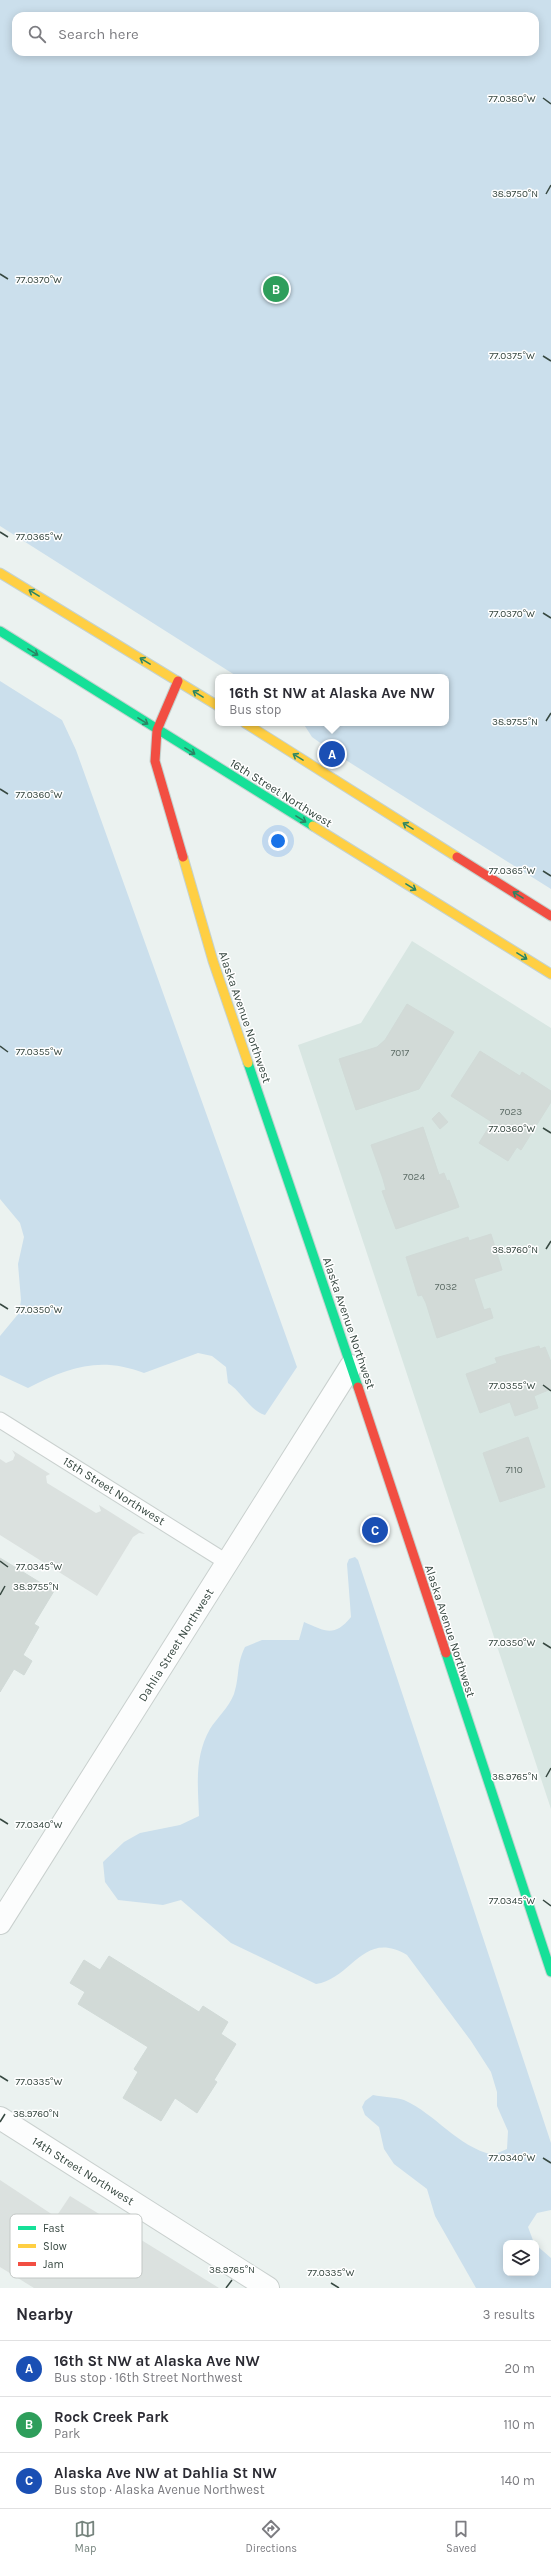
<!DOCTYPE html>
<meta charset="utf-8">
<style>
body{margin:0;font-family:Karla,sans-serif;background:#f7f7f7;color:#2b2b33}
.controls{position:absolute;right:12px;bottom:12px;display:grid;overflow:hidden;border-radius:8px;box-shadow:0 2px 10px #0003}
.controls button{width:36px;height:36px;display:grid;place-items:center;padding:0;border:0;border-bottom:1px solid #e1e1e2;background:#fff;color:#2b2b33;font:20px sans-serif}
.you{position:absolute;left:278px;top:841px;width:14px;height:14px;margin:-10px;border:3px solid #fff;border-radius:50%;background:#1a73e8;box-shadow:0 0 0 6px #1a73e833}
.badge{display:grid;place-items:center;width:26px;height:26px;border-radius:50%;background:#76847e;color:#fff;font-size:13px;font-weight:700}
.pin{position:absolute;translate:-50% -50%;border:2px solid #fff;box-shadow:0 1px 4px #0006}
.popup{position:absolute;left:215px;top:674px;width:234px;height:52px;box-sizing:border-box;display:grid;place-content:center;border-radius:8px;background:#fff;filter:drop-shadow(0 1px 3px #0005);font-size:13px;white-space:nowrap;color:#7c7c81}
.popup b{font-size:15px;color:#2b2b33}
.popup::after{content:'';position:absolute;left:50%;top:100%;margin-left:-8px;border:8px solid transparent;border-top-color:#fff}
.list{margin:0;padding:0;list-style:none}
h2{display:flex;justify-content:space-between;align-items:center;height:52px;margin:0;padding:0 16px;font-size:17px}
h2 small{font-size:13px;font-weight:400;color:#7c7c81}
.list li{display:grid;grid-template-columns:26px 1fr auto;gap:12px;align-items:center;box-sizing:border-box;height:56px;padding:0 16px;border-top:1px solid #e1e1e2}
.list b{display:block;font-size:15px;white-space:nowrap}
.list p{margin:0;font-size:13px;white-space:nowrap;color:#7c7c81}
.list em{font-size:13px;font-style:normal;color:#7c7c81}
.icon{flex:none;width:22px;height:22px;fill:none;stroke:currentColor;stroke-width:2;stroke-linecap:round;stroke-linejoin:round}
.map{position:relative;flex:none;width:551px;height:2288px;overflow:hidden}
.search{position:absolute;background:#fff;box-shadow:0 2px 10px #0003;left:12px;right:12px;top:12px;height:44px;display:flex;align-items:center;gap:10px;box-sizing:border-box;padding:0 14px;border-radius:12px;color:#7c7c81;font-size:15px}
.sheet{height:220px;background:#fff}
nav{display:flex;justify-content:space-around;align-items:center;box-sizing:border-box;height:56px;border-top:1px solid #e1e1e2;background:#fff;font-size:11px;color:#7c7c81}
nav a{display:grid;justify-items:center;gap:2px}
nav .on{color:#76847e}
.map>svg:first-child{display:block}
.residential{fill:#d8e6e2}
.green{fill:#cbdfec;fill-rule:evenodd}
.parking{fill:#dbe1df}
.building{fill:#d2dad7;stroke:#d1dad7}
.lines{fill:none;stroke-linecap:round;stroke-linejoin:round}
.lane-casing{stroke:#c9d0ce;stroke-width:17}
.street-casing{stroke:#c9d0ce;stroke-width:24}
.fast-casing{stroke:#c4d2cf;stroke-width:11}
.slow-casing{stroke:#c4d2cf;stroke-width:11}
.jam-casing{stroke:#c4d2cf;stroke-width:11}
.lane{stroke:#fcfdfd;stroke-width:15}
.street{stroke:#fcfdfd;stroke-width:22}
.fast{stroke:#16e098;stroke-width:9}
.slow{stroke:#ffcf43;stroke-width:9}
.jam{stroke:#f24e42;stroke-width:9}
.oneway{stroke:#2a8564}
.ticks{fill:none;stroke:#374841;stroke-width:1.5}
.labels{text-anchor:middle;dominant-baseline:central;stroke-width:3;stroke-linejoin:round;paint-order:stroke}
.number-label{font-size:10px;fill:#5f6e68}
.street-label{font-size:12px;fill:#374841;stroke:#fff}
.key{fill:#fff;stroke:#c3c8c6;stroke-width:1}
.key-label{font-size:11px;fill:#374841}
.ticks-label{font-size:10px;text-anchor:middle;fill:#374841;stroke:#fff;stroke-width:3;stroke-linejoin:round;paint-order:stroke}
</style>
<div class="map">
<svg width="551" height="2288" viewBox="0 0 551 2288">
<rect width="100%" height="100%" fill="#ebf2f0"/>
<path class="residential" d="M 412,941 L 551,1028 L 551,1809 L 298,1045 L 361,1023 Z"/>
<g class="green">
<path d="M 0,0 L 551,0 L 551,889 L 333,752 L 312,737 L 303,723 L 446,723 L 446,677 L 238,677 L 0,526 ZM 16,16 L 535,16 L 535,52 L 16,52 Z"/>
<path d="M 0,681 L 62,720 L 76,750 L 297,1367 L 265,1415 C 250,1411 241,1391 228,1383 L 226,1367 L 212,1356 L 198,1353 L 144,1373 C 100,1356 69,1367 28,1388 L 0,1375 L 0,1336 L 19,1313 L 21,1300 L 18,1264 L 24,1237 L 20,1223 L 0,1199 Z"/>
<path d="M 355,1557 L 358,1560 L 551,2143 L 551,2210 L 537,2213 L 528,2227 L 534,2243 L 506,2243 L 506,2273 L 536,2273 L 536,2245 L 551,2258 L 551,2288 L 476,2288 L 435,2216 L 427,2189 L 394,2164 L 384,2149 L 379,2127 L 365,2115 L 362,2107 L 365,2101 L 373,2095 C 383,2097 395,2097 404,2100 C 437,2115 456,2146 493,2155 L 507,2149 L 508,2131 L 497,2106 L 497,2092 L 491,2072 L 471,2041 L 407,1955 C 363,1929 352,1979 316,1984 L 231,1943 L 181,1900 L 163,1905 L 118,1900 L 105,1882 L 103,1862 L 124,1842 L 140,1833 L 180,1825 L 199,1816 C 198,1786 194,1757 210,1729 C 217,1718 229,1707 234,1694 C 240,1676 236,1665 245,1647 L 262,1640 L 299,1640 L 304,1622 C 325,1631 334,1638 351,1617 L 347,1564 L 349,1559 Z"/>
</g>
<g class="parking">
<path d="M 12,1450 L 50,1474 L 46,1476 L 47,1483 L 96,1513 L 101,1511 L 99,1505 L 145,1534 L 139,1533 L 133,1537 L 97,1596 L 0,1535 L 0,1459 L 6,1463 L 13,1460 L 15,1455 Z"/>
<path d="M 0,2180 L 56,2217 L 70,2196 L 219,2288 L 34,2288 L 0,2267 Z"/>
</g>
<g class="building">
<path d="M 407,1004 L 454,1032 L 419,1089 L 356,1110 L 339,1059 L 377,1047 L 385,1040 Z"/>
<path d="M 480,1051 L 520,1076 L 522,1072 L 551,1091 L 551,1102 L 521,1150 L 517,1147 L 508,1161 L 479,1143 L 492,1122 L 451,1096 Z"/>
<path d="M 439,1112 L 448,1122 L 440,1129 L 432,1119 Z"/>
<path d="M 423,1127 L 439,1175 L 444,1173 L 447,1181 L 449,1180 L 459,1207 L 396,1229 L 382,1191 L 386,1190 L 383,1179 L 371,1145 Z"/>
<path d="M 491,1234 L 502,1270 L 474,1279 L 484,1310 L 490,1308 L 493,1318 L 437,1338 L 426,1303 L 422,1295 L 418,1296 L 406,1257 L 468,1237 L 469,1241 Z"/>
<path d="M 539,1346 L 540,1349 L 545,1347 L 551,1362 L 551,1389 L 534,1396 L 538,1408 L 515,1416 L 510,1402 L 480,1413 L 466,1374 L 497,1363 L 495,1358 Z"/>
<path d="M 528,1437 L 545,1487 L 500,1502 L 483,1453 Z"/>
<path d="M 0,1558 L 54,1591 L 34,1624 L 39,1627 L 23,1655 L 32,1661 L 24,1675 L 14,1669 L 0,1692 Z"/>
<path d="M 109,1956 L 199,2012 L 203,2006 L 228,2022 L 221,2034 L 236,2044 L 214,2080 L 217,2082 L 197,2113 L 175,2098 L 161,2121 L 123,2098 L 138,2072 L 134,2069 L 148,2047 L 78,2004 L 85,1992 L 70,1983 L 84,1960 L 100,1970 Z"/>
</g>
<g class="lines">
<g class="lane-casing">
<path id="lane" d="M 0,1420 L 228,1563"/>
</g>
<g class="street-casing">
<g id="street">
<path d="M 0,1923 L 351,1366"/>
<path d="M 0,2118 L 268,2288"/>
</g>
</g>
<g class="fast-casing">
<g id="fast">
<path d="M 0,631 L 313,826"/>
<path d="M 248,1063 L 358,1387"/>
<path d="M 446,1653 L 551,1972"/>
</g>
</g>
<g class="slow-casing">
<g id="slow">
<path d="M 0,573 L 218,706"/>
<path d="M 245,723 L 457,857"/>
<path d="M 313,826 L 551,974"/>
<path d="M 183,857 L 213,961 L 248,1063"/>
</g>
</g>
<g class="jam-casing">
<g id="jam">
<path d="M 178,681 L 157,730 L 155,761 L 183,857"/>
<path d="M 457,857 L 551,916"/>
<path d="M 358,1387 L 446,1653"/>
</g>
</g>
<use href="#lane" class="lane"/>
<use href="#street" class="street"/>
<use href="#fast" class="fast"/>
<use href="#slow" class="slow"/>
<use href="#jam" class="jam"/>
</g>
<defs><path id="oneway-shaft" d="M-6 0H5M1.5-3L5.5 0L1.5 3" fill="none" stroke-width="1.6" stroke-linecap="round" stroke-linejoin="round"/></defs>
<g class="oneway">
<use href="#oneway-shaft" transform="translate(34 593) rotate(-149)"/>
<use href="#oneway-shaft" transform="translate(33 652) rotate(32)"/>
<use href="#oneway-shaft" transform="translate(145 661) rotate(-149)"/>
<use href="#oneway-shaft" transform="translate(198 694) rotate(-148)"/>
<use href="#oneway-shaft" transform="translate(143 721) rotate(32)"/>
<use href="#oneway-shaft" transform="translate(190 751) rotate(32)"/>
<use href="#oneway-shaft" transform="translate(298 757) rotate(-148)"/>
<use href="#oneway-shaft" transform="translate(301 819) rotate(32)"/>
<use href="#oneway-shaft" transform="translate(408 826) rotate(-148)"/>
<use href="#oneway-shaft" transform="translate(411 887) rotate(32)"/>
<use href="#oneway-shaft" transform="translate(518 895) rotate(-148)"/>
<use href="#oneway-shaft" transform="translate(522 956) rotate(32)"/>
</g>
<path class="ticks" d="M 543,98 L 551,104M 546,194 L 551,185M 0,274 L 8,279M 543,356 L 551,361M 0,532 L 8,537M 543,613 L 551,618M 546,721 L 551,713M 0,789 L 8,794M 543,871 L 551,876M 0,1046 L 8,1052M 543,1128 L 551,1133M 546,1249 L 551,1241M 0,1304 L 8,1309M 543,1385 L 551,1391M 0,1561 L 8,1567M 0,1595 L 5,1586M 543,1643 L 551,1648M 546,1777 L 551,1768M 0,1819 L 8,1824M 543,1900 L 551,1906M 0,2076 L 8,2081M 0,2122 L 5,2114M 543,2158 L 551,2163M 331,2283 L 339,2288M 226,2288 L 232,2280"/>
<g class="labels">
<g class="number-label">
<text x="400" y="1053">7017</text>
<text x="511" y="1112">7023</text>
<text x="414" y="1177">7024</text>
<text x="446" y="1287">7032</text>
<text x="514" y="1470">7110</text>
</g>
<g class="street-label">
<text transform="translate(281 793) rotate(32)">16th Street Northwest</text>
<text transform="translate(245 1017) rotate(71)">Alaska Avenue Northwest</text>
<text transform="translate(349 1323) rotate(71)">Alaska Avenue Northwest</text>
<text transform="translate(114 1491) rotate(32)">15th Street Northwest</text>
<text transform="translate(450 1631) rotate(72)">Alaska Avenue Northwest</text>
<text transform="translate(176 1645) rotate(-58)">Dahlia Street Northwest</text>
<text transform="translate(83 2171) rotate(32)">14th Street Northwest</text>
</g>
</g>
<rect x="10" y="2214" width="132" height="64" rx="6" class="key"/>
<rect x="18" y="2226" width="18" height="4" fill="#16e098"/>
<rect x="18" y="2244" width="18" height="4" fill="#ffcf43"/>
<rect x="18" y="2262" width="18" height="4" fill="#f24e42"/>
<g class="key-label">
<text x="43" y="2232">Fast</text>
<text x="43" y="2250">Slow</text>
<text x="43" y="2268">Jam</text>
</g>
<g class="ticks-label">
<text x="512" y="102">77.0380°W</text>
<text x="515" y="197">38.9750°N</text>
<text x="39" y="283">77.0370°W</text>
<text x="512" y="359">77.0375°W</text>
<text x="39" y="540">77.0365°W</text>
<text x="512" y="617">77.0370°W</text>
<text x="515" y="725">38.9755°N</text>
<text x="39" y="798">77.0360°W</text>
<text x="512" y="874">77.0365°W</text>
<text x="39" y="1055">77.0355°W</text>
<text x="512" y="1132">77.0360°W</text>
<text x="515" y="1253">38.9760°N</text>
<text x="39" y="1313">77.0350°W</text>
<text x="512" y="1389">77.0355°W</text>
<text x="39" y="1570">77.0345°W</text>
<text x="36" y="1590">38.9755°N</text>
<text x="512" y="1646">77.0350°W</text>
<text x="515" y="1780">38.9765°N</text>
<text x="39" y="1828">77.0340°W</text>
<text x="512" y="1904">77.0345°W</text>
<text x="39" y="2085">77.0335°W</text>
<text x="36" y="2117">38.9760°N</text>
<text x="512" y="2161">77.0340°W</text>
<text x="232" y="2273">38.9765°N</text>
<text x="331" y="2276">77.0335°W</text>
</g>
</svg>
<div class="controls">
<button><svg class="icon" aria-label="layers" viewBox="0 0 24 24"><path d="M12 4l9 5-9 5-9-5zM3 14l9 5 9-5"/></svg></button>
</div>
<div class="you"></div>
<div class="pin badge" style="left:332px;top:754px;background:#1a4fb4">A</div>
<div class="popup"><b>16th St NW at Alaska Ave NW</b>Bus stop</div>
<div class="pin badge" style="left:276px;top:289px;background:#2e9e5b">B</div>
<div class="pin badge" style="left:375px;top:1530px;background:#1a4fb4">C</div>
<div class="search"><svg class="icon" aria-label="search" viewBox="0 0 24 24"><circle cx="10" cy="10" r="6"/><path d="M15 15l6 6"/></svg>Search here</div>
</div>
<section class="sheet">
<h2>Nearby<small>3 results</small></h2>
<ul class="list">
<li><span class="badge" style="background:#1a4fb4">A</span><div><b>16th St NW at Alaska Ave NW</b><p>Bus stop · 16th Street Northwest</p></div><em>20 m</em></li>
<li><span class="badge" style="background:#2e9e5b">B</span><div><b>Rock Creek Park</b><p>Park</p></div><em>110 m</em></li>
<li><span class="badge" style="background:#1a4fb4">C</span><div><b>Alaska Ave NW at Dahlia St NW</b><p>Bus stop · Alaska Avenue Northwest</p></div><em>140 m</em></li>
</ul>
</section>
<nav>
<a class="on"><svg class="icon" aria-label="map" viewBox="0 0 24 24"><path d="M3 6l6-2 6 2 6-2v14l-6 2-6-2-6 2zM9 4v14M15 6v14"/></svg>Map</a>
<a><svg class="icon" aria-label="directions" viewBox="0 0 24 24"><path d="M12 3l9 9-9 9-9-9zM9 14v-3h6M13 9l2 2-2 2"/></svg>Directions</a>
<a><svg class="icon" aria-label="saved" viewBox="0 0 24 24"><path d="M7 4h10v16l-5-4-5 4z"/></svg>Saved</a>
</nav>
